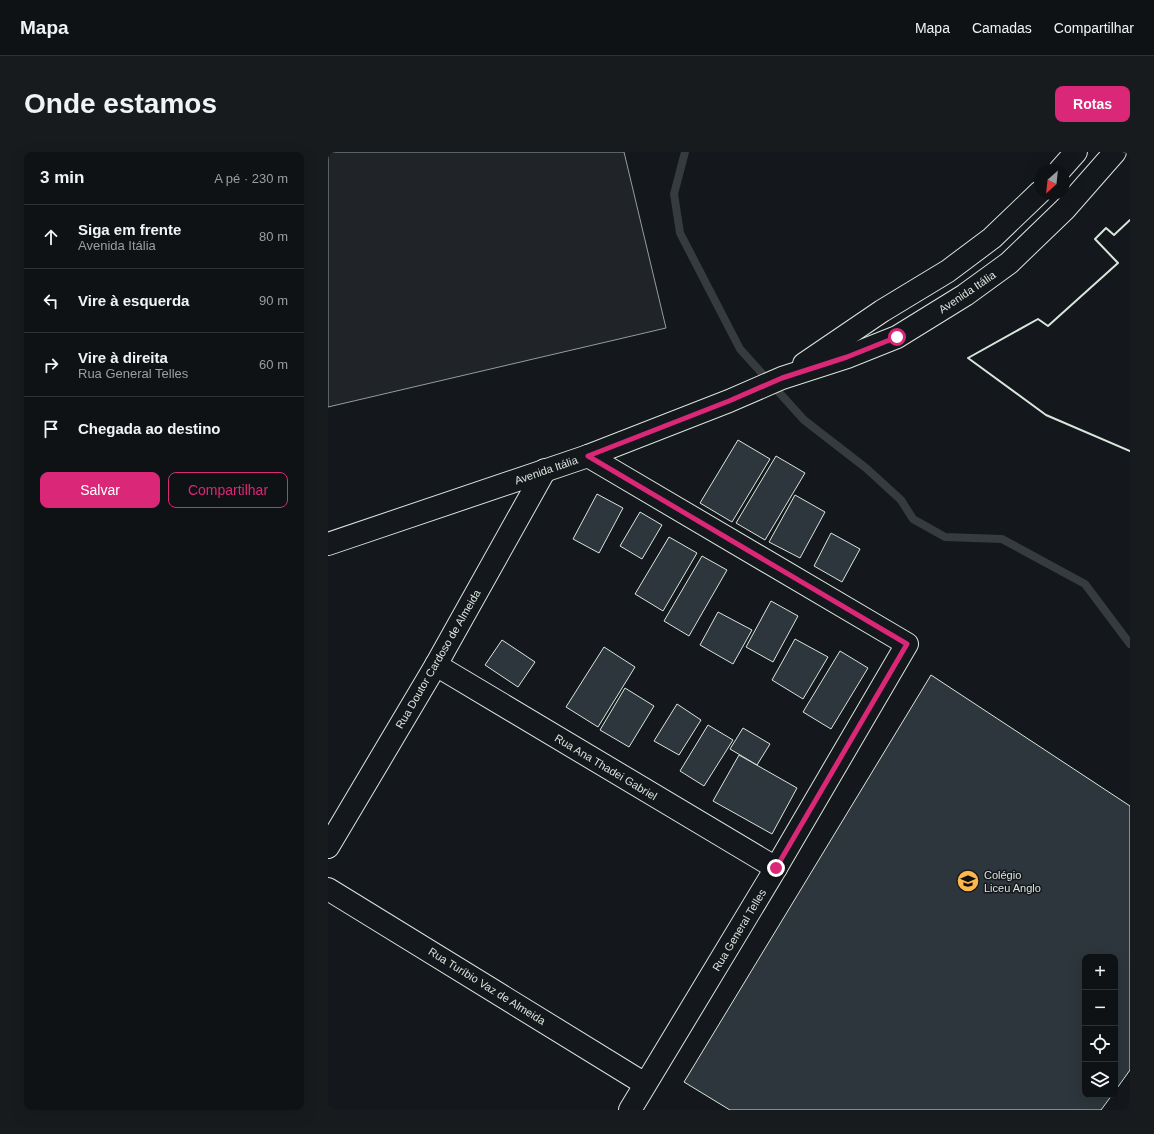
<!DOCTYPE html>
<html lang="pt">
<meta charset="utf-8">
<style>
body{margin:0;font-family:Helvetica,sans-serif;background:#181b1e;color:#f1f3f6}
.controls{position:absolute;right:12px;bottom:12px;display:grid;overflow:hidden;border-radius:8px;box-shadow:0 4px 16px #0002}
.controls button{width:36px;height:36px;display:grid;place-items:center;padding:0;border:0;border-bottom:1px solid #2f3234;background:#0f1215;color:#f1f3f6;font:20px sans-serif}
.compass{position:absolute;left:706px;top:12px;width:36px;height:36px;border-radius:50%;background:#0f1215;box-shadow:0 4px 16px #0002;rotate:207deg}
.stop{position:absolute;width:12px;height:12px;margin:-9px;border:3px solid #db2777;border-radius:50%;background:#fff}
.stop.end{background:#db2777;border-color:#fff;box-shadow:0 1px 4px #0008}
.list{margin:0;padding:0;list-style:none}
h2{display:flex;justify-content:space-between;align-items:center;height:52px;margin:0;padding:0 16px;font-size:17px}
h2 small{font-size:13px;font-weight:400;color:#9b9ea0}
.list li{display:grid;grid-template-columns:26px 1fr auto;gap:12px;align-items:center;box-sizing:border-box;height:64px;padding:0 16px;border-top:1px solid #2f3234}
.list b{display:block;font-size:15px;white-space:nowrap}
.list p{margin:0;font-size:13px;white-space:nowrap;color:#9b9ea0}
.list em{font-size:13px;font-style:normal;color:#9b9ea0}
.actions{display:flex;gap:8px;padding:12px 16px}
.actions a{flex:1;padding:9px 0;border:1px solid #db2777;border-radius:8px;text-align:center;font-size:14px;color:#db2777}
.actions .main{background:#db2777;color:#fff}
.icon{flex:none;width:22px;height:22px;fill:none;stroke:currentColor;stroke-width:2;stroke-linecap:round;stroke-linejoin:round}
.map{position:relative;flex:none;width:802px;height:958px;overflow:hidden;border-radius:8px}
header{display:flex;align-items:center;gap:24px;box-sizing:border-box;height:56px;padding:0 20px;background:#0f1215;border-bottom:1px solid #2f3234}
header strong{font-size:19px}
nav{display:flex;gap:22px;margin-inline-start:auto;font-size:14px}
.intro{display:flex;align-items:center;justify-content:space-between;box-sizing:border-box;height:96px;padding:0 24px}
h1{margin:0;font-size:28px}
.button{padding:10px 18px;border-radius:8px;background:#db2777;color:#fff;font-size:14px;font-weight:700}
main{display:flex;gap:24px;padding:0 24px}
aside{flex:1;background:#0f1215;border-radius:8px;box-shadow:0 4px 16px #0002}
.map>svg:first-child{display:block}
.green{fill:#202428;stroke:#939e99}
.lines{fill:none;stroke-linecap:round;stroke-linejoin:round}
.stream{stroke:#363b3e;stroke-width:8}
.building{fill:#2c363c;stroke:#d8e6dc}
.minor-casing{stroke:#d8e6dc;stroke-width:24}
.tertiary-casing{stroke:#d8e6dc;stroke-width:24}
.secondary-casing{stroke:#d8e6dc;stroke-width:24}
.minor{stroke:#14181c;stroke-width:22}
.tertiary{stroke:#14181c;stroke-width:22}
.secondary{stroke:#14181c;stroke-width:22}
.wall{stroke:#d8e6dc;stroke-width:2}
.route{stroke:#db2777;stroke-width:5}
.labels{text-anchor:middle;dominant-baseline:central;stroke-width:3;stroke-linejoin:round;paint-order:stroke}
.street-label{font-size:11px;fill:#d8e6dc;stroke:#14181c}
.poi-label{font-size:11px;fill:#d8e6dc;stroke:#14181c;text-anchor:start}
</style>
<header>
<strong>Mapa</strong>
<nav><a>Mapa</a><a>Camadas</a><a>Compartilhar</a></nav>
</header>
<div class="intro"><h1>Onde estamos</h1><a class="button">Rotas</a></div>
<main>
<aside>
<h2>3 min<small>A pé · 230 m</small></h2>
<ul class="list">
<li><svg class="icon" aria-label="ahead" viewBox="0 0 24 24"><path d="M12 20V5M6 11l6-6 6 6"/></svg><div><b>Siga em frente</b><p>Avenida Itália</p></div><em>80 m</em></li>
<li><svg class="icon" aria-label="left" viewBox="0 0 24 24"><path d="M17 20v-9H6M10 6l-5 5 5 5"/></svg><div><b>Vire à esquerda</b></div><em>90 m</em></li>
<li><svg class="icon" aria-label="right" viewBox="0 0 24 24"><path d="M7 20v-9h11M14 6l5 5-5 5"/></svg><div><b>Vire à direita</b><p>Rua General Telles</p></div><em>60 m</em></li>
<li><svg class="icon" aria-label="arrive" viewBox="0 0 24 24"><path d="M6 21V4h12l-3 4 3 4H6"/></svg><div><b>Chegada ao destino</b></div></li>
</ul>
<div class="actions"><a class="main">Salvar</a><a>Compartilhar</a></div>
</aside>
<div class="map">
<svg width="802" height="958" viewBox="0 0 802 958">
<rect width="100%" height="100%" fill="#14181c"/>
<path class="green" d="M 0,0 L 296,0 L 338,176 L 0,255 Z"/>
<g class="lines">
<path class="stream" d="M 357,0 L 346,42 L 352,81 L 412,197 L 476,268 L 538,316 L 573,348 L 585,367 L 617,385 L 674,387 L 757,432 L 802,492"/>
</g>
<g class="building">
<path d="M 410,288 L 442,307 L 404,370 L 372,351 Z"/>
<path d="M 448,304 L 477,321 L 437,388 L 408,371 Z"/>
<path d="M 269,342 L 295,356 L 271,401 L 245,387 Z"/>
<path d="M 467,343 L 497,360 L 472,406 L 441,390 Z"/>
<path d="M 312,360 L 334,373 L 314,407 L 292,394 Z"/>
<path d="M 503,381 L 532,397 L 514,430 L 486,414 Z"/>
<path d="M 341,385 L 369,401 L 335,459 L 307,442 Z"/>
<path d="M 374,404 L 399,418 L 361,484 L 336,469 Z"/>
<path d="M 443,449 L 470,464 L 445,510 L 418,495 Z"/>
<path d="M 390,460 L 424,478 L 405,512 L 372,493 Z"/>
<path d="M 467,487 L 500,505 L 475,547 L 444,528 Z"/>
<path d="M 174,488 L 207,510 L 190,535 L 157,513 Z"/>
<path d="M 276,495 L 307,515 L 270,575 L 238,555 Z"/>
<path d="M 512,499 L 540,516 L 503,577 L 475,560 Z"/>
<path d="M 603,523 L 802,654 L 802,918 L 787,939 L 787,805 L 757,805 L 757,943 L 784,943 L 773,958 L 402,958 L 356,930 Z"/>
<path d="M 297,536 L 326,554 L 301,595 L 272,578 Z"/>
<path d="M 349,552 L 373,568 L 351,603 L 326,589 Z"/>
<path d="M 380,573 L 405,588 L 376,634 L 352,619 Z"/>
<path d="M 415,576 L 442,592 L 429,613 L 402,597 Z"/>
<path d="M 411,603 L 469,636 L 444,682 L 385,649 Z"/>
</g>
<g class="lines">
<g class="minor-casing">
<g id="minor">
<path d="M 108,513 L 448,716"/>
<path d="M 0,737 L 317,932"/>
</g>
</g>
<g class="tertiary-casing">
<g id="tertiary">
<path d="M 260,304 L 579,492 L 448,716 L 302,958"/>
<path d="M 0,695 L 108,513 L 217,318"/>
</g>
</g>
<g class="secondary-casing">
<g id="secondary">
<path d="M 732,18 L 748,0"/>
<path d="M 476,212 L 554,159 L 620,119 L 664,86 L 712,40"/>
<path d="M 0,392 L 260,304 L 401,249 L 454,226 L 519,205 L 569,185 L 637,143 L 681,111 L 737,57 L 787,0"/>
</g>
</g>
<use href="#minor" class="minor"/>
<use href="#tertiary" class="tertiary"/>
<use href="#secondary" class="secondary"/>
<path class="wall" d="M 802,68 L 786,83 L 778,76 L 767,87 L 790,111 L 720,174 L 710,167 L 640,206 L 718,263 L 802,299"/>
</g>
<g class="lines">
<path class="route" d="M 448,716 L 579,492 L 260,304 L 401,249 L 454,226 L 519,205 L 569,185"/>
</g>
<defs>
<g id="school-disc" transform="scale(1.15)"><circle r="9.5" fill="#ffb74d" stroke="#14181c"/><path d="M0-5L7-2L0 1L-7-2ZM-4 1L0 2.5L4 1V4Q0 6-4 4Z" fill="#111"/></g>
</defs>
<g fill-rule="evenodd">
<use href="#school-disc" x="640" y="729"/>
</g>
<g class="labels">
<g class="street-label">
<text transform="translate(639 140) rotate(-34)">Avenida Itália</text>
<text transform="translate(218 318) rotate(-19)">Avenida Itália</text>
<text transform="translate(110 507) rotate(-60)">Rua Doutor Cardoso de Almeida</text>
<text transform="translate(278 615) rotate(31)">Rua Ana Thadei Gabriel</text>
<text transform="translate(411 778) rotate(-59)">Rua General Telles</text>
<text transform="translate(159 834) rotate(32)">Rua Turíbio Vaz de Almeida</text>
</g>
<g class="poi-label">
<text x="656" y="723">Colégio<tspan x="656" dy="13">Liceu Anglo</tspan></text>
</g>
</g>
</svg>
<div class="controls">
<button>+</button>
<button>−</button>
<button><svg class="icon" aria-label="locate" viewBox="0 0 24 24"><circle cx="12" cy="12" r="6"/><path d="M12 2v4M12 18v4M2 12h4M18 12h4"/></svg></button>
<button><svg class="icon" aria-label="layers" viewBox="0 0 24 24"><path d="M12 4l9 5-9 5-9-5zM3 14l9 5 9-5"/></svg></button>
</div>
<svg class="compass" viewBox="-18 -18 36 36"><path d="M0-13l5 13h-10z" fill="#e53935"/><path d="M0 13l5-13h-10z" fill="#9b9ea0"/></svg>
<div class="stop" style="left:569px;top:185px"></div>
<div class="stop end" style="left:448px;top:716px"></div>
</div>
</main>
